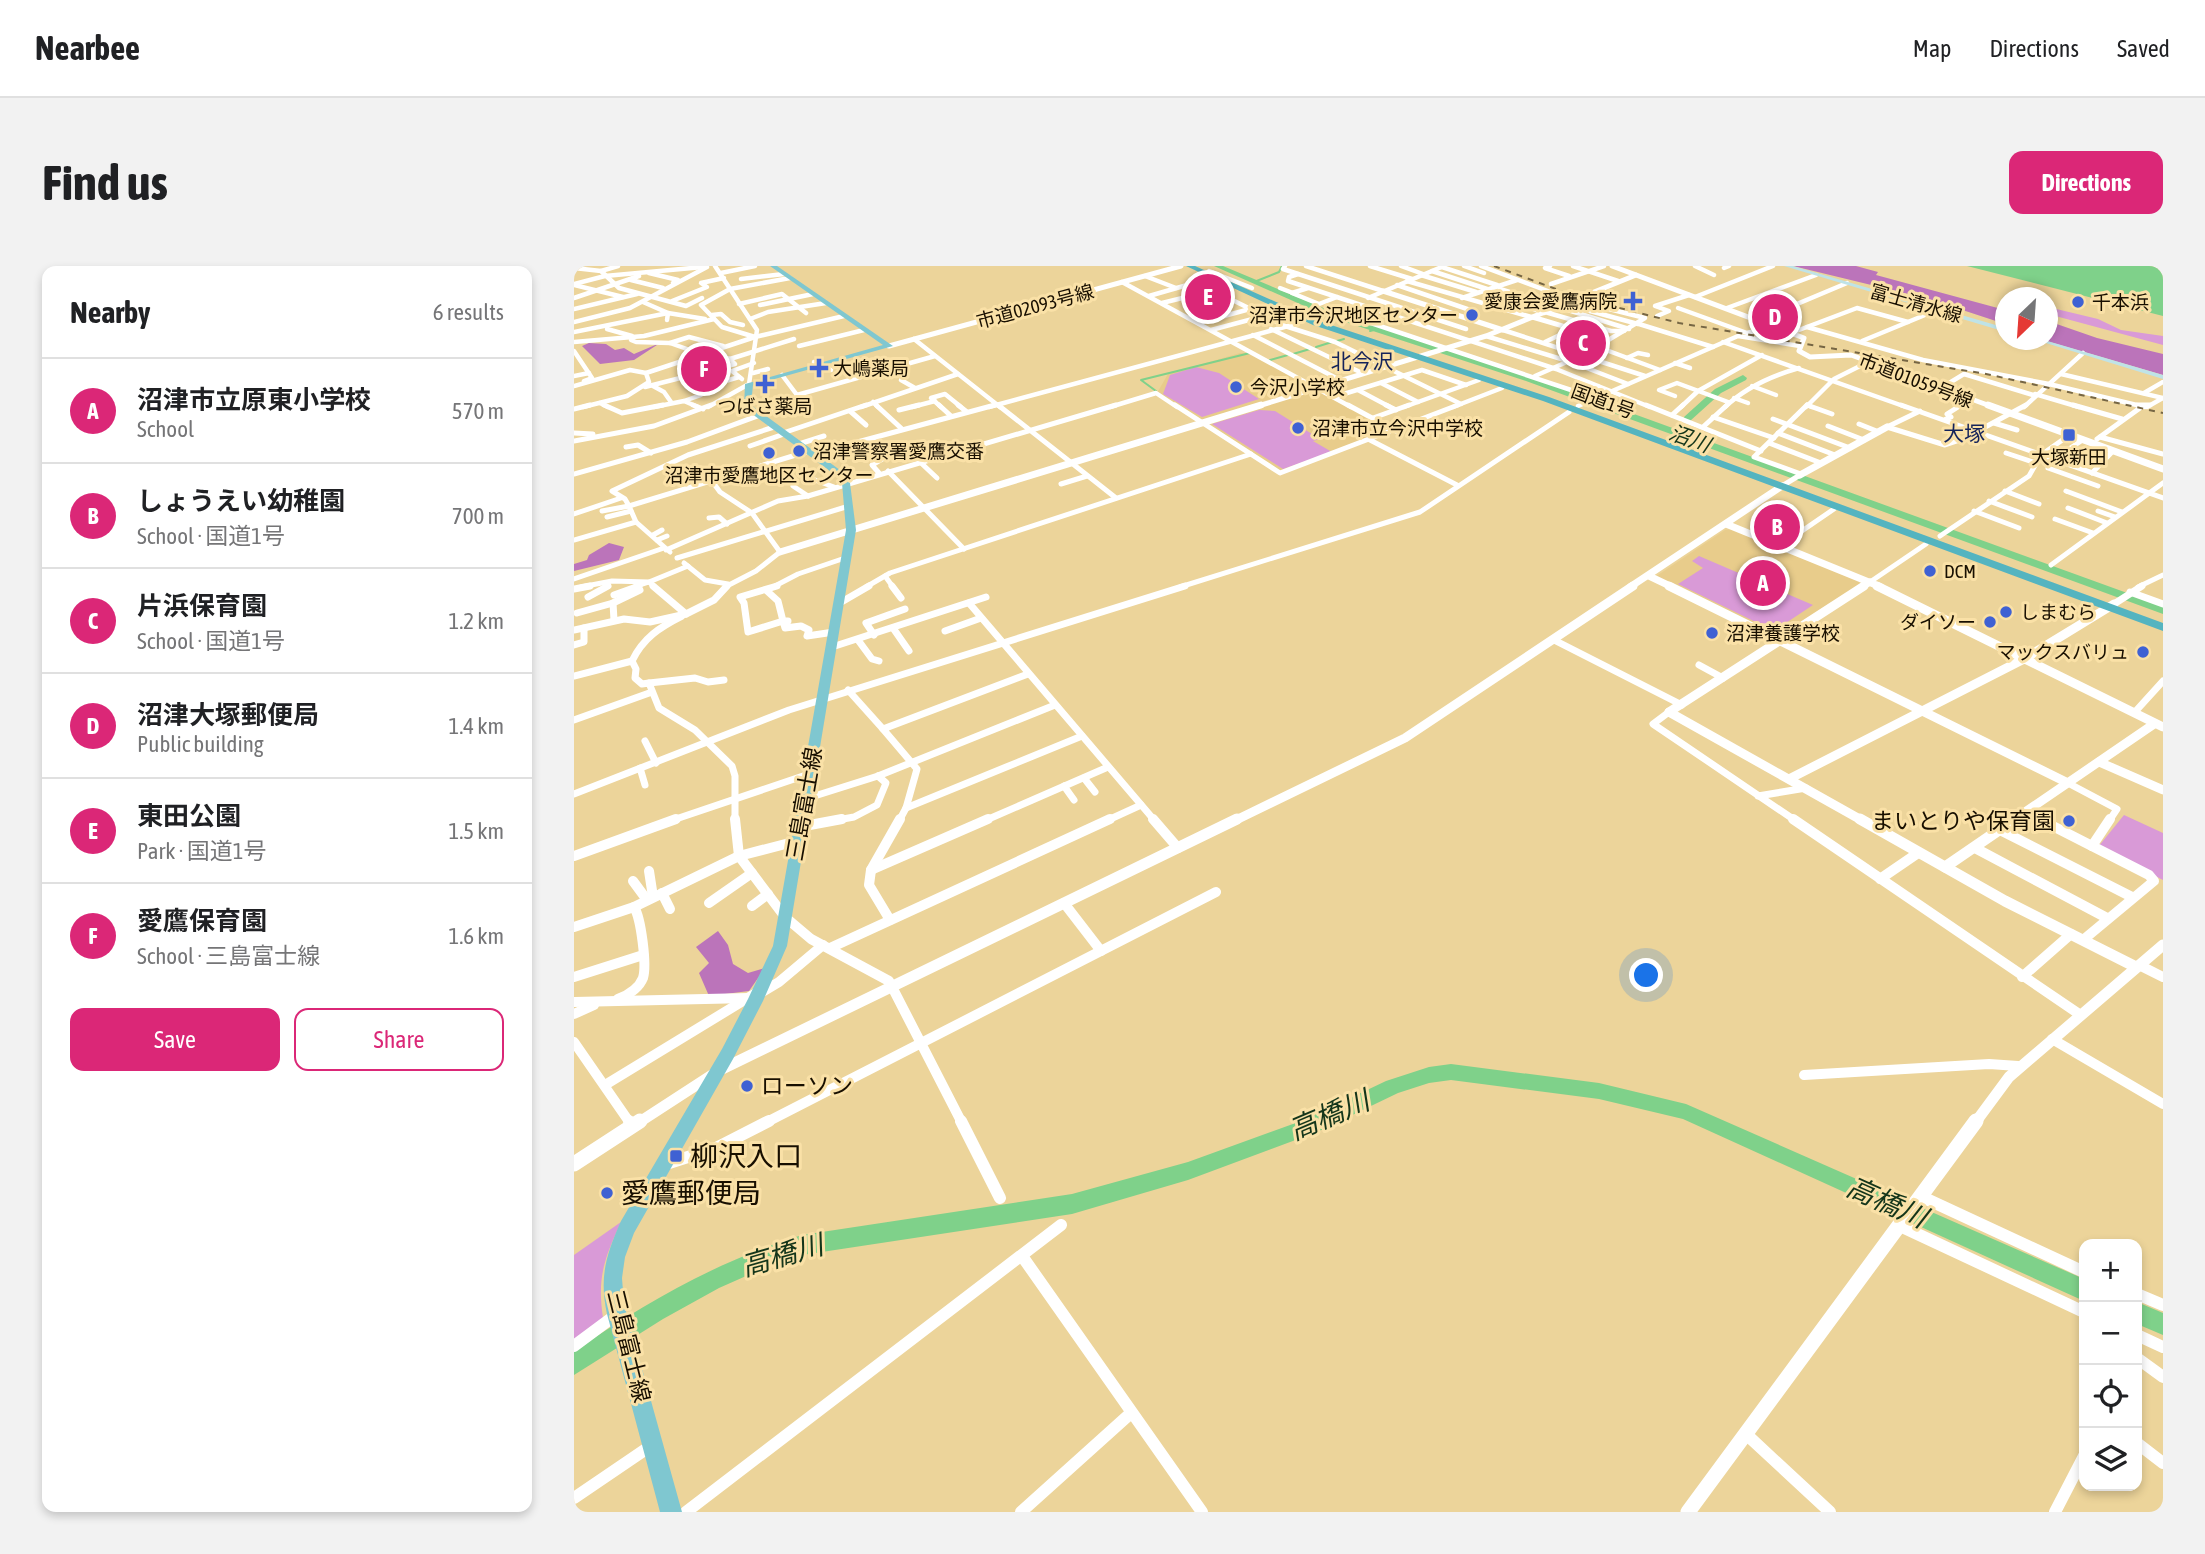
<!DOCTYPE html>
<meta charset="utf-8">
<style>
body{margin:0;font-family:"Asap Condensed","Noto Sans JP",sans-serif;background:#f2f2f2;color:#202124}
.controls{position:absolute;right:21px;bottom:21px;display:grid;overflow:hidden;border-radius:14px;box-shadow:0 4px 10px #0003}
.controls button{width:63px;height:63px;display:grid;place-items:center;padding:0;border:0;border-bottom:2px solid #e0e0e0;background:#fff;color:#202124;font:35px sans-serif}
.compass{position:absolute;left:1421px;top:21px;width:63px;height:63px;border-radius:50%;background:#fff;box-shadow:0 4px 10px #0003;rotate:205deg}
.you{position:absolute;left:1073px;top:710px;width:24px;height:24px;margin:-18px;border:5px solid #fff;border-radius:50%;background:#1a73e8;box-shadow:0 0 0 10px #1a73e833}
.badge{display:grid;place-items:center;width:46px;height:46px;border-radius:50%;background:#db2777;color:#fff;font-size:23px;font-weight:700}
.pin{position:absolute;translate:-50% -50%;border:4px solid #fff;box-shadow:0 2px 7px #0006}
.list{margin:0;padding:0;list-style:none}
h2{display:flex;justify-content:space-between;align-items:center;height:91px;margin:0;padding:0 28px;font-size:30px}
h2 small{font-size:23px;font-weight:400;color:#757577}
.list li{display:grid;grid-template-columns:46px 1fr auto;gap:21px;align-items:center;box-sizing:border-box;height:105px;padding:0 28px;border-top:2px solid #e0e0e0}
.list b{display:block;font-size:26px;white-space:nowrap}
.list p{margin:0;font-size:23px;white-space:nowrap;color:#757577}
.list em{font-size:23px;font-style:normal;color:#757577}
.actions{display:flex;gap:14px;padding:21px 28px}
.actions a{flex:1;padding:16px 0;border:2px solid #db2777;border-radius:14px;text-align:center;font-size:24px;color:#db2777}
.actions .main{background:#db2777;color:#fff}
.icon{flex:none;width:38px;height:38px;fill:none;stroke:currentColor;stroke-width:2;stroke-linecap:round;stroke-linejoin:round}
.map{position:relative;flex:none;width:1589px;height:1246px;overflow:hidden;border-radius:14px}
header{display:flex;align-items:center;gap:42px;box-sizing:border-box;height:98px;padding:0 35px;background:#fff;border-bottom:2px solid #e0e0e0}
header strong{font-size:33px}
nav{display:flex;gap:38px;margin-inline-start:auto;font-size:24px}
.intro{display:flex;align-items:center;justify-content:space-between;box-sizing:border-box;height:168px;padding:0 42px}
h1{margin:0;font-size:49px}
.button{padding:18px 32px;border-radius:14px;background:#db2777;color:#fff;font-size:24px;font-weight:700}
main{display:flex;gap:42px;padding:0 42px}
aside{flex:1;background:#fff;border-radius:14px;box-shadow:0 4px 10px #0003}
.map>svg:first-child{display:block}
.built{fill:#e8cc8b}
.green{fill:#d99ad7}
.forest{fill:#bb74ba}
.water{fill:#7fd18a}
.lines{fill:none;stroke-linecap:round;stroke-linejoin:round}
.stream{stroke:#7fd18a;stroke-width:2}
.river{fill:#7fd18a;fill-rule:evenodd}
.minor-far4{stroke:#fff;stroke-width:4.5}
.minor-far3{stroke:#fff;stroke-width:5}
.minor-far2{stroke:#fff;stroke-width:7}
.minor-far1{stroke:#fff;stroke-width:10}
.minor{stroke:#fff;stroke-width:12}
.tertiary-far4{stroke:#fff;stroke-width:5}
.tertiary-far3{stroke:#fff;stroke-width:7}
.tertiary-far2{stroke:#fff;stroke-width:9}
.tertiary-far1{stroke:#fff;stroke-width:11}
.tertiary{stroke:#fff;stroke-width:15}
.secondary{fill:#bfe3e7;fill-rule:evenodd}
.primary{fill:#7fc7d0;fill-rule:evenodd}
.trunk{fill:#54b4c0;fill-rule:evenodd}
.rail{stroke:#766644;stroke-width:2;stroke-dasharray:6 6;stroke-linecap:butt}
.poi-dot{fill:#3f61d3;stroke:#fae1a7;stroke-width:2.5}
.labels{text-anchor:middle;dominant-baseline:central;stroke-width:6;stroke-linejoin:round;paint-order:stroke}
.far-poi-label{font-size:19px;fill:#180f00;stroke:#fae1a7;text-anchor:start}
.far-street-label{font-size:19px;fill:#180f00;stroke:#fae1a7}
.far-quarter-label{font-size:21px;fill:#14235a;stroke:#fae1a7}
.far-water-label{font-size:21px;font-style:italic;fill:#14351a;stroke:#fae1a7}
.street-label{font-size:23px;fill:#180f00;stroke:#fae1a7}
.poi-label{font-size:23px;fill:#180f00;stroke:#fae1a7;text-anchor:end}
.near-water-label{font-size:28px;font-style:italic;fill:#14351a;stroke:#fae1a7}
.near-poi-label{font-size:28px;fill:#180f00;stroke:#fae1a7;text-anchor:start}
</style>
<header>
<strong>Nearbee</strong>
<nav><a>Map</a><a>Directions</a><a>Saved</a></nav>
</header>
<div class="intro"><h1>Find us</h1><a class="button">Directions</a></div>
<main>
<aside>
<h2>Nearby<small>6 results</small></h2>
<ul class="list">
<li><span class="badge">A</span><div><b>沼津市立原東小学校</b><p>School</p></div><em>570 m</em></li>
<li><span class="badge">B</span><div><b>しょうえい幼稚園</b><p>School · 国道1号</p></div><em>700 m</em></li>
<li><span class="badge">C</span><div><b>片浜保育園</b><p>School · 国道1号</p></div><em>1.2 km</em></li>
<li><span class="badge">D</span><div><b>沼津大塚郵便局</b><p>Public building</p></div><em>1.4 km</em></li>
<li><span class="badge">E</span><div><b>東田公園</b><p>Park · 国道1号</p></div><em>1.5 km</em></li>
<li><span class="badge">F</span><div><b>愛鷹保育園</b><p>School · 三島富士線</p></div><em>1.6 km</em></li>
</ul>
<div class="actions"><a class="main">Save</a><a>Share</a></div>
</aside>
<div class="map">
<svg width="1589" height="1246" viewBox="0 0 1589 1246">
<rect width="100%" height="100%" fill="#ecd49a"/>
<g class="built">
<path d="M 666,87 L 675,87 L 737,120 L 627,155 L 583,127 L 594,108 Z"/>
<path d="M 742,123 L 819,165 L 706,206 L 630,158 Z"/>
<path d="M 1158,263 L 1285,315 L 1286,318 L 1205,370 L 1081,311 L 1151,264 Z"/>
</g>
<g class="green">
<path d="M 1474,41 L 1524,53 L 1547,64 L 1589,70 L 1589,79 L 1474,48 Z"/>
<path d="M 622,101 L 645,107 L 685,133 L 628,151 L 589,128 L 596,109 Z"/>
<path d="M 685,144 L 701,145 L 746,173 L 739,175 L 758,186 L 709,203 L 638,158 Z"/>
<path d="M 1125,290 L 1239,339 L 1200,365 L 1104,318 L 1129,302 L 1118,295 Z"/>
<path d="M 1550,549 L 1589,567 L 1589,614 L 1524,581 Z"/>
<path d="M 47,956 C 30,993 23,1012 29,1052 L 0,1075 L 0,989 Z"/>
</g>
<g class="forest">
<path d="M 1219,0 L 1282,0 L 1304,6 L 1302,9 L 1431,44 L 1431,58 L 1355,33 Z"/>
<path d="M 1474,55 L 1523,72 L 1589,88 L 1589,109 L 1469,74 L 1474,74 Z"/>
<path d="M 15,77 L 32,78 L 41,84 L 50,82 L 60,88 L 86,77 L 60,94 L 26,98 L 8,80 Z"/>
<path d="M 35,277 L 50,281 L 45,294 L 0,305 L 0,298 L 13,294 L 15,289 Z"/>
<path d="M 144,665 L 154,679 L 159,698 L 174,707 L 191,702 L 175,725 L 135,730 L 125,707 L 135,697 L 122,681 Z"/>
</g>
<path class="water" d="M 1393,0 L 1589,0 L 1589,50 Z"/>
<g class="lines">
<g class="stream">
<path d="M 680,16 L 705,6 L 708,0"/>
<path d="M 796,65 L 804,63"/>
<path d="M 763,75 L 770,73"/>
<path d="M 742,81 L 758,76"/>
<path d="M 719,88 L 736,83"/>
<path d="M 696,94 L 714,89"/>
<path d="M 582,125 L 567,114 L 676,87"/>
<path d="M 372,186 L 386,183"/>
</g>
<g class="river">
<path d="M 640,0 L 649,0 L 759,46 L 958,111 L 1589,340 L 1589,348 L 952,115 L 753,50 Z"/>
<path d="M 1169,109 L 1173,112 L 1172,114 L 1147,127 L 1116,155 L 1110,155 L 1110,151 L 1141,123 Z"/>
<path d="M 877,798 L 1025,817 L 1112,838 L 1510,1013 L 1510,1035 L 1109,853 L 1025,833 L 877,814 L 855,817 L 824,827 L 743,866 L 614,914 L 498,948 L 228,989 L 197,999 L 145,1022 L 89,1053 L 0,1109 L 0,1085 C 72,1037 145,994 228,969 L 498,928 L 614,896 L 730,854 L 812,815 L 855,801 Z"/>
<path d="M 1563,1036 L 1589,1047 L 1589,1069 L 1563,1058 Z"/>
</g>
<g class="minor-far4">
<path d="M 711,0 L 709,3 L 892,63"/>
<path d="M 732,0 L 809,25"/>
<path d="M 796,0 L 838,13"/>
<path d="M 827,0 L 849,8"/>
<path d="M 890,0 L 910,7"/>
<path d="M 907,0 L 995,33 L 1071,52 L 1011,88 L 961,110"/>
<path d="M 976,0 L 971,2 L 995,10"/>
<path d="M 999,0 L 1044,15"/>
<path d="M 1121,0 L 1140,9"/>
<path d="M 868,1 L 923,19"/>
<path d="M 0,2 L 27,5 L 45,22 L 112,40 L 128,32"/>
<path d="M 1150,2 L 1155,0"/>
<path d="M 27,5 L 44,0"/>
<path d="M 635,5 L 678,22"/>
<path d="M 858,5 L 913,23"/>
<path d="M 75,7 L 104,14 L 99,17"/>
<path d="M 147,7 L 181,0"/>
<path d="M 724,8 L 715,11 L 714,15 L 982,103 L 1076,141"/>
<path d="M 847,9 L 902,26"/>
<path d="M 571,10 L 602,22"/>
<path d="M 167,13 L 210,8"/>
<path d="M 57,14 L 89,22"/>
<path d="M 833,15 L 1019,69 L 959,51"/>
<path d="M 548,16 L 777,141"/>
<path d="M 0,18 L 31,10 L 129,1"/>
<path d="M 977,18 L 1030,0"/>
<path d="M 0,19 L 49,31"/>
<path d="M 823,19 L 899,45"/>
<path d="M 706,22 L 719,27"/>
<path d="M 734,22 L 718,27 L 745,38 L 763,31"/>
<path d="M 926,23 L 1055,63"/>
<path d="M 640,25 L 711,60 L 761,76 L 887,138"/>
<path d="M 915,27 L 970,47"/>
<path d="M 575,30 L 634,13 L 654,21"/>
<path d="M 615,31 L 651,50"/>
<path d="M 1121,31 L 1199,0"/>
<path d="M 0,32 L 65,10"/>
<path d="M 794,32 L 870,0"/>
<path d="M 888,32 L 943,14"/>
<path d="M 98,35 L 133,21 L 127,17 L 150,12"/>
<path d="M 588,37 L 645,23"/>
<path d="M 165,38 L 208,28 L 232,47"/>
<path d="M 990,38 L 1064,58"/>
<path d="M 186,39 L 239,28"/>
<path d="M 1104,42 L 1173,67 L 1200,60"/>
<path d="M 1153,42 L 1242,9"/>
<path d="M 0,43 L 63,28"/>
<path d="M 761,45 L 1006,127 L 1024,120"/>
<path d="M 971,46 L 1037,65 L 1050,65"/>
<path d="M 138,49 L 147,48 L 156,56 L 169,59"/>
<path d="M 1083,50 L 1095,45 L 1081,40 L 1115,29"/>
<path d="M 176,53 L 194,46 L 252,37"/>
<path d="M 93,54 L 94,47 L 131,53"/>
<path d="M 1185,54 L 1273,17"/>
<path d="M 0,56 L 56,42 L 133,1"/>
<path d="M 624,57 L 676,43"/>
<path d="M 1065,58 L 1139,81"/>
<path d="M 1233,61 L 1349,94 L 1475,118 L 1571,141"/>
<path d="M 33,63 L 58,70 L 57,74 L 62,76 L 96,77 L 127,88"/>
<path d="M 697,63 L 788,107"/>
<path d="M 637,64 L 690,50"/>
<path d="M 929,64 L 1071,110"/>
<path d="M 0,66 L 94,47 L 69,36"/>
<path d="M 1217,67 L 1283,42 L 1334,56"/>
<path d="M 679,69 L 766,114"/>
<path d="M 912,70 L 997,96 L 1054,118"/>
<path d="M 181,71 L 148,61 L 127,39 L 156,23 L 216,12"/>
<path d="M 340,73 L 426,141"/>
<path d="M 1288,75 L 1363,44"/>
<path d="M 0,76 L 70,70 L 140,53"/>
<path d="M 971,76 L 992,66"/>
<path d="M 1149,76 L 1332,141"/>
<path d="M 96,77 L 115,71 L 149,80"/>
<path d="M 225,80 L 290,64"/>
<path d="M 986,81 L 1007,70"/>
<path d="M 1024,81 L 1086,104"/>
<path d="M 0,85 L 18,112 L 10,115"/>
<path d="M 132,87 L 156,93"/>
<path d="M 1053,92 L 1064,87 L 1074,89"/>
<path d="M 240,96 L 257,104"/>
<path d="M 1101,97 L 1116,102"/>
<path d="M 179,107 L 194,103"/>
<path d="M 1487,108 L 1589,132"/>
<path d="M 208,109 L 223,129 L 361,90"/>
<path d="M 0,110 L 15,107"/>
<path d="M 168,113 L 158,105 L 180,97"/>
<path d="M 327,114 L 341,122"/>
<path d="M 807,117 L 844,136"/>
<path d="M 0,120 L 56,104 L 72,107"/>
<path d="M 79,120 L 90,126 L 97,136"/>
<path d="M 1178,120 L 1202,129"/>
<path d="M 71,121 L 161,98 L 156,93 L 220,73"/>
<path d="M 1367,122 L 1390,108 L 1459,129"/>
<path d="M 784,124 L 816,141"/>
<path d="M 1570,127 L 1589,116"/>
<path d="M 1461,128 L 1505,141"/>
<path d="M 1101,130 L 1085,124 L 1103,117 L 1154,136"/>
<path d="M 760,131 L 848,104 L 892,119"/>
<path d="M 1160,132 L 1174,137"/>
<path d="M 110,135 L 127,129 L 125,123 L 165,111"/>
<path d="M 148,135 L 174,141"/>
<path d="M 299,136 L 304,141"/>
<path d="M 26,137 L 34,141"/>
<path d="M 1233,139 L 1238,141"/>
<path d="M 1004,140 L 1164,70 L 1226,80"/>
<path d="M 9,141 L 53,130 L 75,116 L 72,107 L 181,71 L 270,50"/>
<path d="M 80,141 L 110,135 L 124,141"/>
<path d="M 134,141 L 175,118 L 183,64 L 141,0"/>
<path d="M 209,141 L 222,135 L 223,129"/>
<path d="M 287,141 L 384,108"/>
<path d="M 338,141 L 361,135"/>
<path d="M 367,141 L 357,132 L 371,128 L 387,141"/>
<path d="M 415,141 L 718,59"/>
<path d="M 536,141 L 582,127 L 603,141"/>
<path d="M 830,141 L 905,114"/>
<path d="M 879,141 L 928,122"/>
<path d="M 1107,141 L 1124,125 L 1188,89"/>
<path d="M 1151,141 C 1172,121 1197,110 1225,102"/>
<path d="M 1232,141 L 1260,113 L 1294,96"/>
<path d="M 1450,141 L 1509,87"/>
<path d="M 1573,141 L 1589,132"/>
</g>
<g class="minor-far3">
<path d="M 30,139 L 48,147 L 89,139"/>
<path d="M 119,139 L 129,143"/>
<path d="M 166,139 L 175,141"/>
<path d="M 302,139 L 328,163"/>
<path d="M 365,139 L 377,150"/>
<path d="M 384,139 L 393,146"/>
<path d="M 424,139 L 542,232"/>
<path d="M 601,139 L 706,207 L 884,139"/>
<path d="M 774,139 L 822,165"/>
<path d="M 812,139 L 822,144"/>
<path d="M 1072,139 L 1187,185"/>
<path d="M 1233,139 L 1258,148"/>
<path d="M 1327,139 L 1589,232"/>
<path d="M 1499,139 L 1548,153"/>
<path d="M 1563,139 L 1576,139"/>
<path d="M 0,143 L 16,139"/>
<path d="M 325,144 L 345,139"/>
<path d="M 276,145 L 292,159"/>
<path d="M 1098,149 L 1109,139"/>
<path d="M 1139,151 L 1200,172"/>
<path d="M 799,152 L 835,139"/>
<path d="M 1199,153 L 1276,182"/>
<path d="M 1372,153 L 1377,151 L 1373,148 L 1384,141"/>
<path d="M 1420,157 L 1443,164"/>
<path d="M 1285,158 L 1305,166"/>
<path d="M 1254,160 L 1290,174"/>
<path d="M 1129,161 L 1153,139"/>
<path d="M 1313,161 L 1371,179 L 1389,173 L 1452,139"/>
<path d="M 1313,161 L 1346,145"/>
<path d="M 0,167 L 19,168"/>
<path d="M 209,167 L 292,139"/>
<path d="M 1204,167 L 1261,189"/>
<path d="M 1526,171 L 1589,188"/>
<path d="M 1523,173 L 1566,142"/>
<path d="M 796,174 L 883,219"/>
<path d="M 0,175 L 80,160 L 137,139"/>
<path d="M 1195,177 L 1247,197"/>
<path d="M 225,178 L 250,170"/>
<path d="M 176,180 L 210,168"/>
<path d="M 52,181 L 64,179 L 77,187"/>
<path d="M 1432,187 L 1462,197"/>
<path d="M 1489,187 L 1507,175"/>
<path d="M 239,188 L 421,139"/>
<path d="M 346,196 L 363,212"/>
<path d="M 1474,202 L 1524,220"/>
<path d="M 314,205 L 390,283"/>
<path d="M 305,207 L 298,199 L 315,189"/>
<path d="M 1518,207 L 1538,186"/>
<path d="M 0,208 L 113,176 L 213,139"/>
<path d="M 1227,208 L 1180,191 L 1233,139"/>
<path d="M 241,214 L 260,221"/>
<path d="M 138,215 L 146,226 L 178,247 L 206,286 L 182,305 L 151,321"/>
<path d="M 487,218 L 513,210"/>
<path d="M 219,220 L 234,230"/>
<path d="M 1208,220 L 1226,209"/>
<path d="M 1431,225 L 1465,238"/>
<path d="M 1492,225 L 1548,246"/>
<path d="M 1415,235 L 1458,251"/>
<path d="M 55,240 L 51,233 L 38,225 L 114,189 L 200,161"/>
<path d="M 1494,242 L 1533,257"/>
<path d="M 28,245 L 55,240"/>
<path d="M 1400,245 L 1445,262"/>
<path d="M 1524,245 L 1541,251"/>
<path d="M 0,248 L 47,232"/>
<path d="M 33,251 L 57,245"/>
<path d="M 135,252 L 145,251 L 153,258"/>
<path d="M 1481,253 L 1519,267"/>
<path d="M 62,256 L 96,286"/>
<path d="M 79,269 L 88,264"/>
<path d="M 1366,270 L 1455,210 L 1467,189 L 1494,170"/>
<path d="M 0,274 L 62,256 L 55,240 L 235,185"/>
<path d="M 83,274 L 93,270"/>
<path d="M 1206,280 L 1260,243"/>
<path d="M 92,284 L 204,235 L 234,230 L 542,139"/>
<path d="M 103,292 L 275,240"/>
<path d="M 110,297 L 131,314 L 154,318"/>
<path d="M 1477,299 L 1589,217"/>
<path d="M 311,310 L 319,321"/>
<path d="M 0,313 L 90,282"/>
<path d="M 1296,316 L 1352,278"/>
<path d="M 7,321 L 38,315 L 75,316 L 114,300"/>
<path d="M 31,321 L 34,320"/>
<path d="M 60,321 L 75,316 L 81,321"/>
<path d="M 199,321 L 224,308 L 271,292"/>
<path d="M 292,321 L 316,307 L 677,188"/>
<path d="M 606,321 L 846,246 L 995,146"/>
<path d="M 1564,321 L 1589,309"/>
</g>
<g class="minor-far2">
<path d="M 79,320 L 112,348"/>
<path d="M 203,320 L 166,331 L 170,337 L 174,366 L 209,355 L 211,362 L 227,360 L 235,364 L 233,370 L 260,366"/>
<path d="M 318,320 L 327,332"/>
<path d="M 0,323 L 16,320"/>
<path d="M 193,325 L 204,335 L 209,355 L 214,355"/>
<path d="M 1556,326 L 1589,338"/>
<path d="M 40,329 L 65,320"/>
<path d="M 14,331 L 34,320"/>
<path d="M 395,337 L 581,555"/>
<path d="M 264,338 L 295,320"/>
<path d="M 1540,338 L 1568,320"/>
<path d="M 3,347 L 39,337"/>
<path d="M 108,350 C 86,361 69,372 58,395 L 62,403 L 61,412 L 68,418 L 75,417 L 85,442 L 121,464 L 158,500 L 161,510 L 161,555"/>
<path d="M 40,354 L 39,337 L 66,324"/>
<path d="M 319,362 L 335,385"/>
<path d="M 0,364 L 50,353 L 76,356 L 112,348 L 140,334 L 153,320"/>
<path d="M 371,365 L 407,352"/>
<path d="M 300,369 L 292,357 L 331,343"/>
<path d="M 284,374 L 298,393 L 305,395"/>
<path d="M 980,374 L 1108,439"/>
<path d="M 0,379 L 10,376 L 10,362"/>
<path d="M 258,381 L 412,331"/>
<path d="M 1125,399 L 1149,412"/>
<path d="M 0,410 L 58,395"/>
<path d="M 75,417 L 121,412 L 134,416 L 150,414"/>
<path d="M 274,424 L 309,463"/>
<path d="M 1095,446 L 1079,458 L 1222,555"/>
<path d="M 1560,447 L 1589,415"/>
<path d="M 0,454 L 78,426"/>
<path d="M 71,475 L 82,497"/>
<path d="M 66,502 L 71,519"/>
<path d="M 510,512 L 521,526"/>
<path d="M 1492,516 L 1543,543 L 1535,555"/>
<path d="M 490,520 L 500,534"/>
<path d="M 0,528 L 215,444 L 611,320"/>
<path d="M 1184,530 L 1232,522"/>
<path d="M 231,533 L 304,510 L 481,439"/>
<path d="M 332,542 L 508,470"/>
<path d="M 1450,546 L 1468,555"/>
<path d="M 96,555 L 235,508"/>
<path d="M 258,555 L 280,551 L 303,539 L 312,517 L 304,510"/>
<path d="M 325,555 L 332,542 L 343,503 L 309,463 L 454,408"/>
<path d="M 410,555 L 534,501"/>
<path d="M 532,555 L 567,539"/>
</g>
<g class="minor-far1">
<path d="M 161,553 L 165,590 L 211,651 L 237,673 L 315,715 L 388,857"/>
<path d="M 579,553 L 604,582"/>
<path d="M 1219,553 L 1505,748"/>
<path d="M 1465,553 L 1518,580"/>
<path d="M 225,561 L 268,553"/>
<path d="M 1426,564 L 1558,631"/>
<path d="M 1401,582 L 1533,652"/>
<path d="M 0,590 L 102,553"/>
<path d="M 297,604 L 414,553"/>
<path d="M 75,605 L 79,631"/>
<path d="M 1306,613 L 1344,587"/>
<path d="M 59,615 L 73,634"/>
<path d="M 88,627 L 96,643"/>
<path d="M 135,637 L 178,607"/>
<path d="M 490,637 L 527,685"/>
<path d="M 178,640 L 194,628"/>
<path d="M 316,654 L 295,619 L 297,604 L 326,553"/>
<path d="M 0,661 L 60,641 L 165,590 L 223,575"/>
<path d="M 1509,674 L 1580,615 L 1575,609 L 1518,580 L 1536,553"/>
<path d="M 256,682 L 536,553"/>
<path d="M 1565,699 L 1589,711"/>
<path d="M 0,711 L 66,690"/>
<path d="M 1448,711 L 1497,668"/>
<path d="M 185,728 L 205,716 L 249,679"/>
<path d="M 44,733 C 54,729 65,722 69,712 C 73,699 67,652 60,641"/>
<path d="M 0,736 L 175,732"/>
<path d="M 0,748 L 20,739"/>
<path d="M 1478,773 L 1589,838"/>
<path d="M 0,776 L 56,857"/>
<path d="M 1230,809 L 1415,798 L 1444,800"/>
<path d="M 31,819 L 182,727"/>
<path d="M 191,857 L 642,626"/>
</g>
<g class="minor">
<path d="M 55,855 L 58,860"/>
<path d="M 387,855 L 426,932"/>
<path d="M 92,898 L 142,882 L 195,855"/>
<path d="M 1346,930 L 1510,1006"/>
<path d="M 1324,959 L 1510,1046"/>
<path d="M 448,990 L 628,1246"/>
<path d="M 1563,1028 L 1589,1039"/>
<path d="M 1563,1069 L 1589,1081"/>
<path d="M 0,1080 L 43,1048"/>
<path d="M 1563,1092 L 1589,1111"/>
<path d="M 1172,1168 L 1256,1246"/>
<path d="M 1563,1177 L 1589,1197"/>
<path d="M 0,1232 L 78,1179"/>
<path d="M 112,1246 L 487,959"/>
<path d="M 447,1246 L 557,1147"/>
<path d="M 1481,1246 L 1510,1190"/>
</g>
<g class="tertiary-far4">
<path d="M 1038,0 L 1230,72 L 1225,85 L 1236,91 L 1277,89 L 1419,141"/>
<path d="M 809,25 L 929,64"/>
<path d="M 315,80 L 607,0"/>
<path d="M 681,141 L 912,70 L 1062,9"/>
</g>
<g class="tertiary-far3">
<path d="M 1414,139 L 1589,203"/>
<path d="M 1226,209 L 1313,161"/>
<path d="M 1152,258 L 1307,321"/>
<path d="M 206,286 L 687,139"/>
<path d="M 1075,310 L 1098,321"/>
<path d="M 1056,321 L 1208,220"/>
<path d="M 1288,321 L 1296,316"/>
</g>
<g class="tertiary-far2">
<path d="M 1095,320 L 1492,516"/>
<path d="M 1303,320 L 1589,461"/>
<path d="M 1095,446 L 1289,555"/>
<path d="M 1095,446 L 1290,320"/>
<path d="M 1525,496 L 1589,524"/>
<path d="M 1215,513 L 1450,393 L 1540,338"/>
<path d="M 660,555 L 831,472 L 1059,320"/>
<path d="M 1438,555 L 1580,458"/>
</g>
<g class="tertiary-far1">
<path d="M 1286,553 L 1431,635 L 1562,701"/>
<path d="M 1371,601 L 1441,553"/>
<path d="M 64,857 L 144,805 L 663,553"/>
<path d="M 1401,857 L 1435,811 L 1589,679"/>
</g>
<g class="tertiary">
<path d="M 0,898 L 66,855"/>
<path d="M 1114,1246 L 1402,855"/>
</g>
<g class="secondary">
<path d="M 1210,0 L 1219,0 L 1432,62 L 1432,66 Z"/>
<path d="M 1462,74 L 1470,74 L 1589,109 L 1589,113 Z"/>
</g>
<path class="primary" d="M 196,0 L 203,0 L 319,80 L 179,119 L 177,139 L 270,207 L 276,217 L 282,264 L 213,680 L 189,735 L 159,793 L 60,967 L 51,991 L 48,1012 L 50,1038 L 108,1246 L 86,1246 L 33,1048 C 25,1011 32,989 47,955 L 148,783 L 174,733 L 199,680 L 272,264 L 268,217 L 264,211 L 170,142 L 171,118 L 309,79 Z"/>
<path class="trunk" d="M 612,0 L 621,0 L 745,55 L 975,131 L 1589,357 L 1589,365 L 969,135 L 739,59 Z"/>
<path class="rail" d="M 920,0 L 1006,32 L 1105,57 L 1412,108 L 1589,147"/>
</g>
<g class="poi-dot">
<path d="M1055.5 24.5h7v7h7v7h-7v7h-7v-7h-7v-7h7z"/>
<circle cx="1504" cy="36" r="7"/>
<circle cx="898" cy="49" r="7"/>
<path d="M241.5 91.5h7v7h7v7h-7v7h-7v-7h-7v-7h7z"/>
<path d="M187.5 107.5h7v7h7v7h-7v7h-7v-7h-7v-7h7z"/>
<circle cx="662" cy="121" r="7"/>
<circle cx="724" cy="162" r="7"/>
<rect x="1488" y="162" width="14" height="14" rx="3.5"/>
<circle cx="225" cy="185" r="7"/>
<circle cx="195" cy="187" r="7"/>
<circle cx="1356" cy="305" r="7"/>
<circle cx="1432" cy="346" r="7"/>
<circle cx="1416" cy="356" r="7"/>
<circle cx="1138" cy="367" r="7"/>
<circle cx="1569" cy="386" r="7"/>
<circle cx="1495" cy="555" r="7"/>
<circle cx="173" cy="820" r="7"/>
<rect x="95" y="883" width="14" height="14" rx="3.5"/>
<circle cx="33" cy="927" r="7"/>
</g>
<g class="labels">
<g class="far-poi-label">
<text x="1043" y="35" text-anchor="end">愛康会愛鷹病院</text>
<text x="1518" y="36">千本浜</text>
<text x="884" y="49" text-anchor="end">沼津市今沢地区センター</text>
<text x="259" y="102">大嶋薬局</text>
<text x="676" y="121">今沢小学校</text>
<text x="191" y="140" text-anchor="middle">つばさ薬局</text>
<text x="738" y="162">沼津市立今沢中学校</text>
<text x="239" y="185">沼津警察署愛鷹交番</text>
<text x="1495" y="191" text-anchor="middle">大塚新田</text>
<text x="195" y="209" text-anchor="middle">沼津市愛鷹地区センター</text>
<text x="1370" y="305">DCM</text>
<text x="1446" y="346">しまむら</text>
<text x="1402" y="356" text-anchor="end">ダイソー</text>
<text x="1152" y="367">沼津養護学校</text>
<text x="1555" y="386" text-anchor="end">マックスバリュ</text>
</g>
<g class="far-street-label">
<text transform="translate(1342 37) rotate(16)">富士清水線</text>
<text transform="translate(461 40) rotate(-15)">市道02093号線</text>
<text transform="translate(1342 114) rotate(21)">市道01059号線</text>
<text transform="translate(1029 135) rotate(20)">国道1号</text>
</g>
<g class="far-quarter-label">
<text x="788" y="95">北今沢</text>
<text x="1390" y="167">大塚</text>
</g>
<g class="far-water-label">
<text transform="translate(1116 172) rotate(20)">沼川</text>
</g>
<g class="street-label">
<text transform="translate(230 538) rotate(-80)">三島富士線</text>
<text transform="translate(55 1080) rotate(76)">三島富士線</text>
</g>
<g class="poi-label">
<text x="1481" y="555">まいとりや保育園</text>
<text x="187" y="820" text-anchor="start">ローソン</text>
</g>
<g class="near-water-label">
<text transform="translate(755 849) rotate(-23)">高橋川</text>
<text transform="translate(1313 936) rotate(24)">高橋川</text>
<text transform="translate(208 989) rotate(-16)">高橋川</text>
</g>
<g class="near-poi-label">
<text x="116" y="890">柳沢入口</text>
<text x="47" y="927">愛鷹郵便局</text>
</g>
</g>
</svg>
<div class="controls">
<button>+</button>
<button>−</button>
<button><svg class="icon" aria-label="locate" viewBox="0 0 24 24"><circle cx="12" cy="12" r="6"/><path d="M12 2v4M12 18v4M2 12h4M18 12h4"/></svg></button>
<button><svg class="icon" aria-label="layers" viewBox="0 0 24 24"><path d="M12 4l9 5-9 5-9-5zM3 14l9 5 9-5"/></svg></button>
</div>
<svg class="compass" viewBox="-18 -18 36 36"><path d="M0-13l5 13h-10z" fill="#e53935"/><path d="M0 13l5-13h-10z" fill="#757577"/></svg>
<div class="you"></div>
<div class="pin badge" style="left:1189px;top:317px">A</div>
<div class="pin badge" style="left:1203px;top:261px">B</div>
<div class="pin badge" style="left:1009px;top:77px">C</div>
<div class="pin badge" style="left:1201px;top:51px">D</div>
<div class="pin badge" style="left:634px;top:31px">E</div>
<div class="pin badge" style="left:130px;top:103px">F</div>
</div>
</main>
